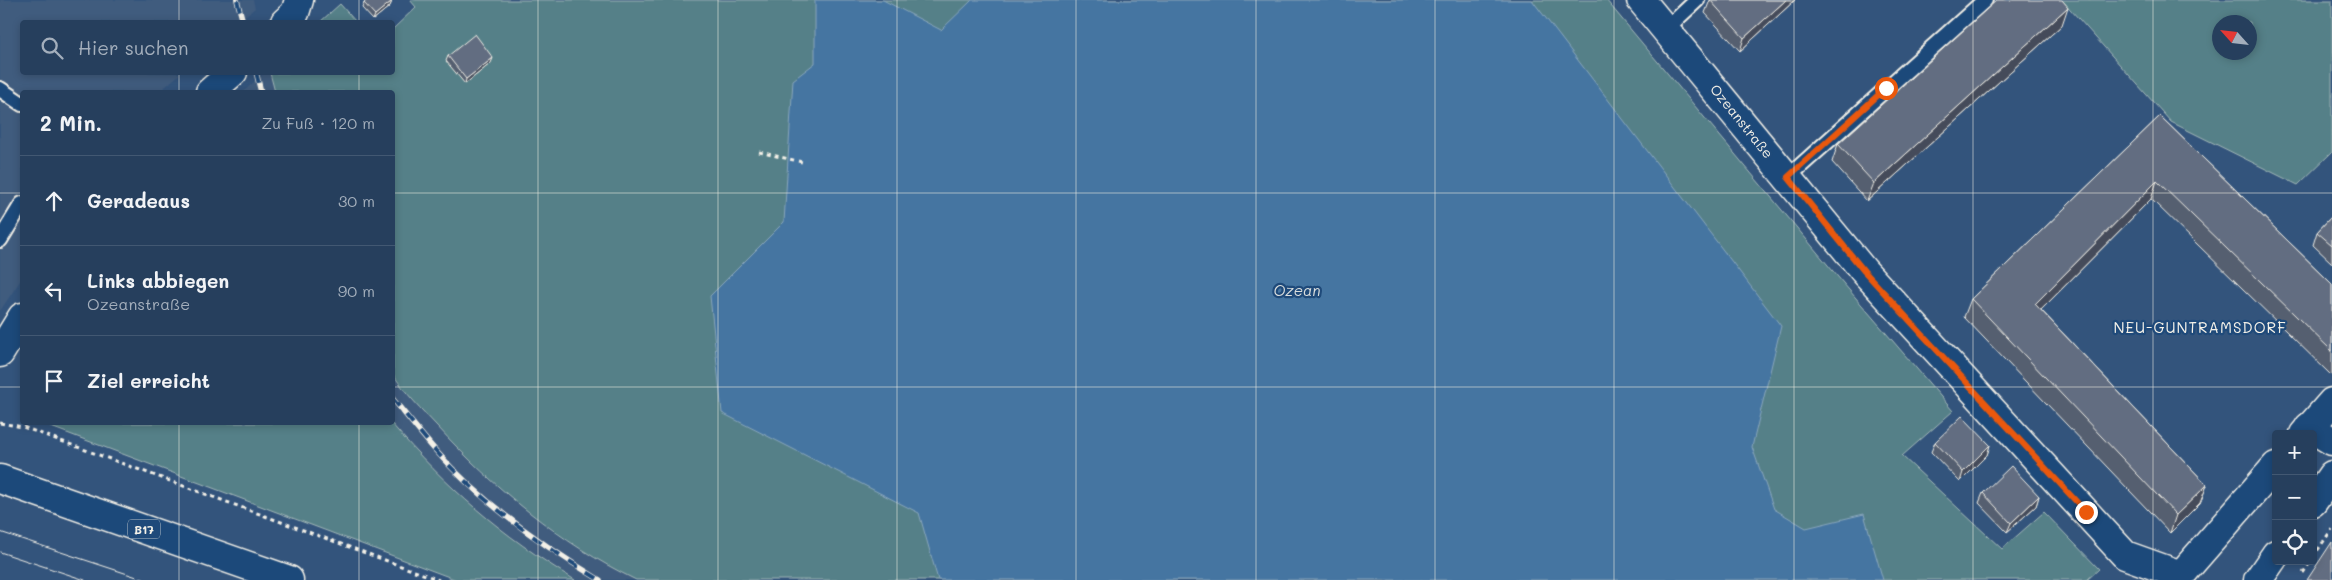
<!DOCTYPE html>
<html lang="de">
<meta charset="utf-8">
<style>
body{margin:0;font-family:Mali,sans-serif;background:#2e4663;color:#f1f3f6}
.controls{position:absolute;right:15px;bottom:15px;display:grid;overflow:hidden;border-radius:5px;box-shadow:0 2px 8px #0003}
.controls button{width:45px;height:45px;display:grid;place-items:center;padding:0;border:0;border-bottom:1px solid #425872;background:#263f5d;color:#f1f3f6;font:25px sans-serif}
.compass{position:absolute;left:2212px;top:15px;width:45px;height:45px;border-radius:50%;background:#263f5d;box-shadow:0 2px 8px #0003;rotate:297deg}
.stop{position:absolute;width:15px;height:15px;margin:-11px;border:4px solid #ea580c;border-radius:50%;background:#fff}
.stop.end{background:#ea580c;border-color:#fff;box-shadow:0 1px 5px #0008}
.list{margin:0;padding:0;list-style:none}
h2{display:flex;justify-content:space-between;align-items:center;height:65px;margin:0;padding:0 20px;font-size:21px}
h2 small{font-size:16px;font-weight:400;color:#a4afbc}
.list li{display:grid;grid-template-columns:32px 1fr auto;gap:15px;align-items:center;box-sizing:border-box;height:90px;padding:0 20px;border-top:1px solid #425872}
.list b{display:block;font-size:19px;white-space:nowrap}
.list p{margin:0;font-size:16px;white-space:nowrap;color:#a4afbc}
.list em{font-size:16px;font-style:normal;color:#a4afbc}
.icon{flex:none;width:28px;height:28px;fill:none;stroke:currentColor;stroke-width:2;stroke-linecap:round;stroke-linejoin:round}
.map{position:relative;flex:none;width:2332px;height:580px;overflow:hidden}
.search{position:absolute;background:#263f5d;box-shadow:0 2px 8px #0003;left:20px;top:20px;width:375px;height:55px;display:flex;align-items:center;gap:12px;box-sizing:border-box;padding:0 18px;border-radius:5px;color:#a4afbc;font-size:19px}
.panel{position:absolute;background:#263f5d;box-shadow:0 2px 8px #0003;left:20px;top:90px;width:375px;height:335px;border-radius:5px}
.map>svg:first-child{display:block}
.built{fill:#415c7e}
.green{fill:#548088;stroke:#a4b8b8;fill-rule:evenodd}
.water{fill:#4475a1;stroke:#8aa7bd}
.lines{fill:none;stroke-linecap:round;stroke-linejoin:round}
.lane-casing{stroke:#f4f1e8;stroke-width:18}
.street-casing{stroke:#f4f1e8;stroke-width:31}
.primary-casing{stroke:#f4f1e8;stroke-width:31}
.path{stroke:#f4f1e8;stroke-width:3;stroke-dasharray:4 4;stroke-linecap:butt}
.lane{stroke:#1f4a7a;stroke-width:14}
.street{stroke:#1f4a7a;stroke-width:28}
.primary{stroke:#1f4a7a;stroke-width:28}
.tram{stroke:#f4f1e8;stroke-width:1}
.rail-casing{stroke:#f4f1e8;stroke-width:5.5}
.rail{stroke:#1f4a7a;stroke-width:4;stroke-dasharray:11;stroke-linecap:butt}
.wall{fill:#545e6f;stroke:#f4f1e8}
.shaded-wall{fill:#454c5a;stroke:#f4f1e8}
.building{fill:#626d81;stroke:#f4f1e8}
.route{stroke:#ea580c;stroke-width:6}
.grid{fill:none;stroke:#f4f1e8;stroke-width:1;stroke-opacity:0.55}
.labels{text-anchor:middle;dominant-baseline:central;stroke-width:4.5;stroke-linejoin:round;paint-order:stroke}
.shield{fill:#1f4a7a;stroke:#b4bfc7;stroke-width:1}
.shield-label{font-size:12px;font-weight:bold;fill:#f4f1e8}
.street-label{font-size:14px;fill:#f4f1e8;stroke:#1f4a7a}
.water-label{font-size:15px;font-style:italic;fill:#dadedd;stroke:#1f4a7a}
.neighbourhood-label{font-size:15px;letter-spacing:1px;fill:#f4f1e8;stroke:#1f4a7a}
</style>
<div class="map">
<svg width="2332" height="580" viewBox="0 0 2332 580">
<rect width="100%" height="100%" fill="#33547c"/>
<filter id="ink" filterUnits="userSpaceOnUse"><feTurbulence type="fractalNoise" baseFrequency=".02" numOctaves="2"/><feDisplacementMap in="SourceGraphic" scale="10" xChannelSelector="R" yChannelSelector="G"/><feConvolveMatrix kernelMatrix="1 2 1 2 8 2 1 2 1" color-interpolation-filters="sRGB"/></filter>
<g filter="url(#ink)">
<g class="built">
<path d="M 0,0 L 253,0 L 255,8 L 237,22 L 22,22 L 22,72 L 181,73 L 159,92 L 22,92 L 22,278 L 0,311 Z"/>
<path d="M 264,73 L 270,73 L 275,92 L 243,92 Z"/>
<path d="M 393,374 L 449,439 L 500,489 L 558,535 L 636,580 L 575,580 L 540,559 L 477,512 L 424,462 L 391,423 Z"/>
</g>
<g class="green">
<path d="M 410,0 L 1606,0 L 1843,283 L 1953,411 L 1902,456 L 2002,549 L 2044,512 L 2099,569 L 2087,580 L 636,580 C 560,543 494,488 437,426 C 422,410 405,393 393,374 L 392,92 L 275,92 L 270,73 L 392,72 L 393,29 L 416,7 Z"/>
<path d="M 2062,0 L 2332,0 L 2332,152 L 2298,185 L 2171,122 ZM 2220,22 L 2250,22 L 2250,52 L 2220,52 Z"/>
<path d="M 340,4 L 356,22 L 320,22 Z"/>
<path d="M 50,423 L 391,423 C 447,488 501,535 575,580 L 457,580 L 51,427 Z"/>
</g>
<path class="water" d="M 815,0 L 883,0 L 941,30 L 972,0 L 1532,0 L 1781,326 L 1752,447 L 1774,509 L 1806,528 L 1864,514 L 1883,580 L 938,580 L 919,513 L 722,413 L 710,296 L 784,222 L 793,80 L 815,63 Z"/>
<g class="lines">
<g class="lane-casing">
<g id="lane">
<path d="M 1666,29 L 1697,0"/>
<path d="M 0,89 L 22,104"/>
<path d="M 1788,177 L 1985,0"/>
<path d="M 0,240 L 22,204"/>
</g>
</g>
<g class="street-casing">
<g id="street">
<path d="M 1641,0 L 1864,271 L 2125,555 L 2181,575"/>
<path d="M 285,22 L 295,13 L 299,0"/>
<path d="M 210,92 L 233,72"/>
<path d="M 0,353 L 22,317"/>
<path d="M 2309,427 L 2332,441"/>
<path d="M 2304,434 L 2332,402"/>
<path d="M 2313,502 L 2332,475"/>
<path d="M 2181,575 L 2276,466"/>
<path d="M 2258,580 L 2276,554"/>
</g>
</g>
<g class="primary-casing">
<path id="primary" d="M 0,479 L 289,580"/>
</g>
<g class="path">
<path d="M 759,152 L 802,162"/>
<path d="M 0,423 L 23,427 L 439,580"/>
<path d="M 2313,557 L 2332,529"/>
<path d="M 2303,573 L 2311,561"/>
</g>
<use href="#lane" class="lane"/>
<use href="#street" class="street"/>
<use href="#primary" class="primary"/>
<g class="tram">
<path d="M 0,532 L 146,580"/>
<path d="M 0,552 L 85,580"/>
</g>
<g class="rail-casing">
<g id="rail">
<path d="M 237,0 L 243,22"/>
<path d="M 256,72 L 261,92"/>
<path d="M 392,398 C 407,416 421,434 436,451 C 482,503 540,544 600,580"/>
</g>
</g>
<use href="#rail" class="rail"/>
</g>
<g class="wall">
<path d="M 1710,0 L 1795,0 L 1740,51 L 1705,13 Z"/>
<path d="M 392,1 L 390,6 L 373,20 L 362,8 L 364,3 Z"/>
<path d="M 2062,25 L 1867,201 L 1832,162 L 1838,144 Z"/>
<path d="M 448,56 L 491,63 L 465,84 L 446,61 Z"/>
<path d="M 2160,116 L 2332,284 L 2332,376 L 2151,199 L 2041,310 L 2207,485 L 2200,503 L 2170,533 L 1964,317 L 1971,299 Z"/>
<path d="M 2332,216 L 2332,263 L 2313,245 L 2317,232 Z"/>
<path d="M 1935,442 L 1990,445 L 1987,455 L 1960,482 L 1931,452 Z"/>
<path d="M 1983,493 L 2039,496 L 2036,506 L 2007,532 L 1979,503 Z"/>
</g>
<g class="shaded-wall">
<path d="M 1786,0 L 1795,0 L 1740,51 L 1744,38 Z"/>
<path d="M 392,1 L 390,6 L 373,20 L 375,15 Z"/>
<path d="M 2068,7 L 2062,25 L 1867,201 L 1874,183 Z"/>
<path d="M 493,58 L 491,63 L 465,84 L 466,79 Z"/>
<path d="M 2157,181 L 2151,199 L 2029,322 L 2035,304 Z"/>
<path d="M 1990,445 L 1987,455 L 1960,482 L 1963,472 Z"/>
<path d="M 2207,485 L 2200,503 L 2170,533 L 2176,515 Z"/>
<path d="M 2039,496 L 2036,506 L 2007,532 L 2011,523 Z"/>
</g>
<g class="building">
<path d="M 367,0 L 391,0 L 392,1 L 375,15 L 364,3 Z"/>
<path d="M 1710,0 L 1786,0 L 1744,38 Z"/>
<path d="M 1997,0 L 2062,0 L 2068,7 L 1874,183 L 1838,144 Z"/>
<path d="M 475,34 L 493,58 L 466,79 L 448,56 Z"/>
<path d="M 2160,116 L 2332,284 L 2332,351 L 2157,181 L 2035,304 L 2207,485 L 2176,515 L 1971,299 Z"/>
<path d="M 2332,216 L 2332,245 L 2317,232 Z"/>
<path d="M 1962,416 L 1990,445 L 1963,472 L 1935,442 Z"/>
<path d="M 2011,466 L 2039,496 L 2011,523 L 1983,493 Z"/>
<path d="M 2332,542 L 2332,580 L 2307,580 Z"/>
</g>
</g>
<g class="lines" filter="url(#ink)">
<path class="route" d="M 1886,88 L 1788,177 L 1864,271 L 2086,512"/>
</g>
<path class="grid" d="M 179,0 L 179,22M 359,0 L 359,22M 538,0 L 538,580M 718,0 L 718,580M 897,0 L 897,580M 1076,0 L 1076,580M 1256,0 L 1256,580M 1435,0 L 1435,580M 1614,0 L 1614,580M 1794,0 L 1794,580M 1973,0 L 1973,580M 2153,0 L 2153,580M 179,72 L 179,92M 359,72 L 359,92M 0,193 L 22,193M 392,193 L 2332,193M 0,387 L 22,387M 392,387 L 2332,387M 179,422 L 179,580M 359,422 L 359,580"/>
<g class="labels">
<rect class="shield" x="128" y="519.5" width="32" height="19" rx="4"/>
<g class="shield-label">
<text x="144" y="529">B17</text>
</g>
<g class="street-label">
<text transform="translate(1742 121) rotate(51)">Ozeanstraße</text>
</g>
<g class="water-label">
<text x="1297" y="290">Ozean</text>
</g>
<g class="neighbourhood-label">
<text x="2200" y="327">NEU-GUNTRAMSDORF</text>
</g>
</g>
</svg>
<div class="controls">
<button>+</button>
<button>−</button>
<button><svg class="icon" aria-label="locate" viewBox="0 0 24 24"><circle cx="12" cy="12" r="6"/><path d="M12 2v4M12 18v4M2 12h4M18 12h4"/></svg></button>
</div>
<svg class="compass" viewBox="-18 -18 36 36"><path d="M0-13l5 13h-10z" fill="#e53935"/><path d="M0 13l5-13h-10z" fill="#a4afbc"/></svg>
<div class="stop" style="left:1886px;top:88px"></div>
<div class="stop end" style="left:2086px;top:512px"></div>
<div class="search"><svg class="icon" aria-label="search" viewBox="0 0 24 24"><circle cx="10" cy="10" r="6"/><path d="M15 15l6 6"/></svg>Hier suchen</div>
<section class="panel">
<h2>2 Min.<small>Zu Fuß · 120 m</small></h2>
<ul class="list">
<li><svg class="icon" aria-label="ahead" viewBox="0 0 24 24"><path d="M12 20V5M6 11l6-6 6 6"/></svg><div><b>Geradeaus</b></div><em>30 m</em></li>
<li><svg class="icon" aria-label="left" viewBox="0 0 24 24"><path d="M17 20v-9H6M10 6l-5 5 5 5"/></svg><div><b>Links abbiegen</b><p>Ozeanstraße</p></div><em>90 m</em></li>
<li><svg class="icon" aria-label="arrive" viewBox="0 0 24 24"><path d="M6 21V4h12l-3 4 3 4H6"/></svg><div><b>Ziel erreicht</b></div></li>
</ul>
</section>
</div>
